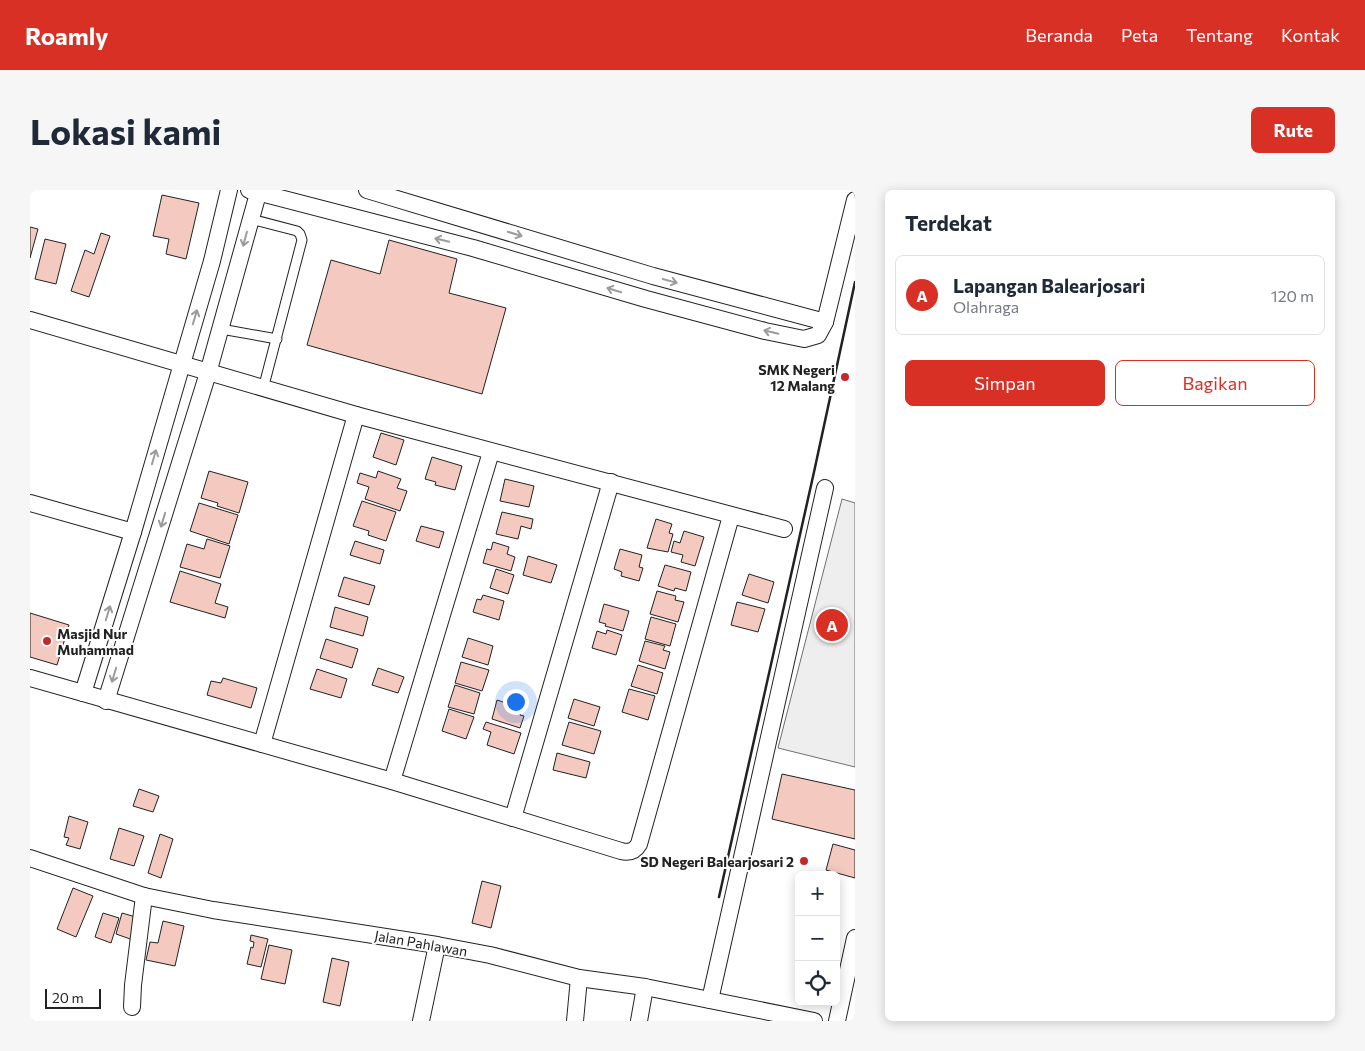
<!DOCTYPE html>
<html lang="id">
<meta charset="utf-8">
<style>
body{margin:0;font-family:Commissioner,sans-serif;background:#f6f6f7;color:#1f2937}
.controls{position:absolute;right:15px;bottom:15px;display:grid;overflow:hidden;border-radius:8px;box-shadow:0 2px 12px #0003}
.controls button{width:45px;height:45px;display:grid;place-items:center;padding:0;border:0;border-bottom:1px solid #e0e1e3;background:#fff;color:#1f2937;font:25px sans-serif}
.scale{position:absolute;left:15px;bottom:12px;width:56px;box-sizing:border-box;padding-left:5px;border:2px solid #222;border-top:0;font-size:14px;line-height:18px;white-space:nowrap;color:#222;-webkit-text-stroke:4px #fff;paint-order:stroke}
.you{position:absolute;left:485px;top:511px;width:18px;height:18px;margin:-12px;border:4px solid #fff;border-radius:50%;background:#1a73e8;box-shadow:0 0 0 8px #1a73e833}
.badge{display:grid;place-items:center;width:32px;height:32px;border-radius:50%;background:#d93025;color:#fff;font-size:16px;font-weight:700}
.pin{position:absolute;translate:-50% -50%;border:2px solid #fff;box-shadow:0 1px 5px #0006}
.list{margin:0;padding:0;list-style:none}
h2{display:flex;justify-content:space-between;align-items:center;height:65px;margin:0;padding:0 20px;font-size:21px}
h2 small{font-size:16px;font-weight:400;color:#747a83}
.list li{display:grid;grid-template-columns:32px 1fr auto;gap:15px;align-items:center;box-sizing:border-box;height:80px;margin:0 10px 10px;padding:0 10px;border:1px solid #e0e1e3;border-radius:8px}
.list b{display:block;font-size:19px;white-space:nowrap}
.list p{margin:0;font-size:16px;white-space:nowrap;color:#747a83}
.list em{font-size:16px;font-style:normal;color:#747a83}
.actions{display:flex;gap:10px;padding:15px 20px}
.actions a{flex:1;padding:11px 0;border:1px solid #d93025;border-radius:8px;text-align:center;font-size:18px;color:#d93025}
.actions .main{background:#d93025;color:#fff}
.icon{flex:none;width:28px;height:28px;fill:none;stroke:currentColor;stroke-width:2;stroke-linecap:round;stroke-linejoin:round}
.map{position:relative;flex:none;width:825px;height:831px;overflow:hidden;border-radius:8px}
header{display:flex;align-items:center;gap:30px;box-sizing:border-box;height:70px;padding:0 25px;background:#d93025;color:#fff}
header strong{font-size:24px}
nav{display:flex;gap:28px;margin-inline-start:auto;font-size:18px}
.intro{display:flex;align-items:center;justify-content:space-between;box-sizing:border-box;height:120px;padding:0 30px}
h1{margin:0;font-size:35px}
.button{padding:12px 22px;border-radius:8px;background:#d93025;color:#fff;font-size:18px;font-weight:700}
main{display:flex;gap:30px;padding:0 30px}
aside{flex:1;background:#fff;border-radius:8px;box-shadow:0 2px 12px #0003}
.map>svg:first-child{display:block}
.green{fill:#eee;stroke:#6f6f6f}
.building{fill:#f3c9c0;stroke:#222}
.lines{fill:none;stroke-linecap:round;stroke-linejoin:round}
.service-casing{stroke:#222;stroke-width:11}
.minor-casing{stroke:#222;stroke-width:18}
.service{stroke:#fff;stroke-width:9}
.minor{stroke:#fff;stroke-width:16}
.wall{stroke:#222;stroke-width:2.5}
.oneway{stroke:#9c9c9c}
.poi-dot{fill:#c62828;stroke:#fff;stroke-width:2}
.labels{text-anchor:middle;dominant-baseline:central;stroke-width:4;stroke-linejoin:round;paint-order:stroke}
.poi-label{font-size:14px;font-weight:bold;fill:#222;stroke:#fff;text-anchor:end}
.street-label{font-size:14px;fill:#222;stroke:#fff}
</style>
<header>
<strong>Roamly</strong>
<nav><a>Beranda</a><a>Peta</a><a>Tentang</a><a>Kontak</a></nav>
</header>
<div class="intro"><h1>Lokasi kami</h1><a class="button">Rute</a></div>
<main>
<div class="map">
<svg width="825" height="831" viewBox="0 0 825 831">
<rect width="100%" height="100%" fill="#fff"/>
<path class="green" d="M 812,309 L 825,313 L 825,577 L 748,558 Z"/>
<g class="building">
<path d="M 132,5 L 169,13 L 156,69 L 136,64 L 139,49 L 123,46 Z"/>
<path d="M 0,37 L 8,39 L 0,68 Z"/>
<path d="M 71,43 L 80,46 L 59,107 L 41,101 L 55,60 L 64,64 Z"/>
<path d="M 15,49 L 36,54 L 26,94 L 5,89 Z"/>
<path d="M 359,50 L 427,69 L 419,103 L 476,118 L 452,204 L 277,155 L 301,70 L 350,84 Z"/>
<path d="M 351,243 L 374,250 L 366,275 L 343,267 Z"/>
<path d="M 402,267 L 432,276 L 425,300 L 405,295 L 406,292 L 395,289 Z"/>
<path d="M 179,281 L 218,292 L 209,323 L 187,316 L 188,313 L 171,308 Z"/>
<path d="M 348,281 L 371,289 L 367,298 L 377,301 L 370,321 L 335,309 L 339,297 L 327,293 L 330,283 L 346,288 Z"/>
<path d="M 475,289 L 504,296 L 499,317 L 470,311 Z"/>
<path d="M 332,311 L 366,322 L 356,351 L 338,345 L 339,341 L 323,336 Z"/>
<path d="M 169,313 L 208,325 L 199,354 L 160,341 Z"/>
<path d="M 472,322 L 503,329 L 501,339 L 491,336 L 488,349 L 466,344 Z"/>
<path d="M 626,329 L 642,334 L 639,343 L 643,344 L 638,362 L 617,358 Z"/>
<path d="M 391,336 L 414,342 L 409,358 L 386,351 Z"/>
<path d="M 654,341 L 674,347 L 665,376 L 651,372 L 653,365 L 641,362 L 644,351 L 650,353 Z"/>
<path d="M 177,349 L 200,356 L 190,388 L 150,377 L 157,354 L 174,359 Z"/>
<path d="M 325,351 L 354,360 L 350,374 L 320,365 Z"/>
<path d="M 463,352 L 479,357 L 477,364 L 485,367 L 481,381 L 453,373 L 457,359 L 461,360 Z"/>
<path d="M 590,359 L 612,365 L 609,377 L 613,378 L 609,391 L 591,386 L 592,382 L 584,379 Z"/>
<path d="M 498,366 L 527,375 L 521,393 L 493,385 Z"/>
<path d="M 635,375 L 661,382 L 656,401 L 645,398 L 644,401 L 628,396 Z"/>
<path d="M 466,379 L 484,385 L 478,404 L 460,398 Z"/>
<path d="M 150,381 L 191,394 L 185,413 L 198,417 L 195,428 L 140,412 Z"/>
<path d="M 719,384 L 744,392 L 738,413 L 712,405 Z"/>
<path d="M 314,387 L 345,396 L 339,415 L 308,406 Z"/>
<path d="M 627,401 L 646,406 L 645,410 L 654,412 L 648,432 L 620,424 Z"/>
<path d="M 453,405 L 474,411 L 469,430 L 443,422 L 447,409 L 451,410 Z"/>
<path d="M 707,412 L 735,419 L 728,442 L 701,435 Z"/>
<path d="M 574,414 L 599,421 L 593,441 L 575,436 L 576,434 L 569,432 Z"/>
<path d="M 305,417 L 338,427 L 333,446 L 300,437 Z"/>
<path d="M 0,423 L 39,435 L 27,475 L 0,467 Z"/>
<path d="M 621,427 L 646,434 L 640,456 L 615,449 Z"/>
<path d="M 577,440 L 592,445 L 586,465 L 562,458 L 567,441 L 576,444 Z"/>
<path d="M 438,448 L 463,456 L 458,475 L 432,467 Z"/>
<path d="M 296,449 L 328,459 L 322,478 L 290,468 Z"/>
<path d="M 615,451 L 635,456 L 633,460 L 640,462 L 635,479 L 609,471 Z"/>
<path d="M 431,472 L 459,480 L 452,501 L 425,493 Z"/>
<path d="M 608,475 L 633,483 L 627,504 L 601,496 Z"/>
<path d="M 348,478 L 374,487 L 368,503 L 342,495 Z"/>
<path d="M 287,479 L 317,489 L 311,508 L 280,499 Z"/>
<path d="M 193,488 L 227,498 L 221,518 L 177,505 L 181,491 L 191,493 Z"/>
<path d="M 425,495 L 450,503 L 444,524 L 418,517 Z"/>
<path d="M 599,499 L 625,506 L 618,530 L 592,522 Z"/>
<path d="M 544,509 L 570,517 L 564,536 L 538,528 Z"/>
<path d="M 467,510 L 492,518 L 490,525 L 494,526 L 490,538 L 462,529 Z"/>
<path d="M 419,519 L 444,527 L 436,549 L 412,541 Z"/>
<path d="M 456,532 L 491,543 L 484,564 L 457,555 L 461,542 L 453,539 Z"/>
<path d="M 539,532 L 571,541 L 564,564 L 532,555 Z"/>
<path d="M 527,563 L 560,572 L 556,588 L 523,580 Z"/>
<path d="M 752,584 L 825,600 L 825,649 L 742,629 Z"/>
<path d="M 109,599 L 129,606 L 123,622 L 103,616 Z"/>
<path d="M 39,626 L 58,632 L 50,659 L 36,655 L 39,648 L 34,647 Z"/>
<path d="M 89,638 L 114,646 L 104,676 L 80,669 Z"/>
<path d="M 130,644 L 143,649 L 131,688 L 118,683 Z"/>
<path d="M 803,654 L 825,660 L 825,688 L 796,680 Z"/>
<path d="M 452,691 L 471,696 L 461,738 L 442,733 Z"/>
<path d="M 43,698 L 63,706 L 46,747 L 27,739 Z"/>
<path d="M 73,723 L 89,728 L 81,753 L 65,747 Z"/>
<path d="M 92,723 L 109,728 L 103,750 L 86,744 Z"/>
<path d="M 133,731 L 154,736 L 145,776 L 116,770 L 120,752 L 128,753 Z"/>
<path d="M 221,745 L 238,749 L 231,777 L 217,774 L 221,757 L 223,758 L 224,752 L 220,751 Z"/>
<path d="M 239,755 L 262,760 L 255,794 L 231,789 Z"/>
<path d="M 302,768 L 319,772 L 310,816 L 293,812 Z"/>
</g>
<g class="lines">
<g class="service-casing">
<g id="service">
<path d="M 221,29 L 267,41 L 270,44 L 272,50 L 233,199"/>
<path d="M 191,139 L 247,149"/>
</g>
</g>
<g class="minor-casing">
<g id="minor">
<path d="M 219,0 L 443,58 L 616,109 L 735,141 L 774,149 L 788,145 L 795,132 L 825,10"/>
<path d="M 337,0 L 623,86 L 795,132"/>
<path d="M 0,130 L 326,225 L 754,339"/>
<path d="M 0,313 L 103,342"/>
<path d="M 0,488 L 362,591 L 591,661 C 600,663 605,661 609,654 L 701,326"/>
<path d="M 53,503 L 103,342 L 182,71 L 199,0"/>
<path d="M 76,511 L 178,183 L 229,0"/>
<path d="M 232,554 L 326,225"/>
<path d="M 362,591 L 461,262"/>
<path d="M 483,628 L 581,292"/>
<path d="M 0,668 L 114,706 L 183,720 L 407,755 L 460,765 L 549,788 L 615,797 L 784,831"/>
<path d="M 680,810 L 795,298"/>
<path d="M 102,817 L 103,795 L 114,706"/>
<path d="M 391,831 L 407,755"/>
<path d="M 545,831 L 549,788"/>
<path d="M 609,831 L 615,797"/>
<path d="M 807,831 L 825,748"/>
</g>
</g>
<use href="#service" class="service"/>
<use href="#minor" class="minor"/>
<path class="wall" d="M 689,707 L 784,282 L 825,92"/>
</g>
<defs><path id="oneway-shaft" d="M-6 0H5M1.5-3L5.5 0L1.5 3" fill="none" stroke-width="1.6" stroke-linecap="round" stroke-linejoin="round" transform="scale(1.25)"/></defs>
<g class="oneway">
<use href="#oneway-shaft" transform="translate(485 44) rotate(17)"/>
<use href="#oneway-shaft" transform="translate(215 49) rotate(105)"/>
<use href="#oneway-shaft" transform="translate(412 50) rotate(-166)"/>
<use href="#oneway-shaft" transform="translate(640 91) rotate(15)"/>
<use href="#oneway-shaft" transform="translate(584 100) rotate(-163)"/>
<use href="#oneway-shaft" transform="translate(165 127) rotate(-73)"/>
<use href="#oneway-shaft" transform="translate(741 142) rotate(-167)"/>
<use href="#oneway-shaft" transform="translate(124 267) rotate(-74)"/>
<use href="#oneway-shaft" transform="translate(133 330) rotate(107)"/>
<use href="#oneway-shaft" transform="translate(78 423) rotate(-73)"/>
<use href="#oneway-shaft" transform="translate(84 485) rotate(107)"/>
</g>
<g class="poi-dot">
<circle cx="815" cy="187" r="5"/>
<circle cx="17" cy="451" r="5"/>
<circle cx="774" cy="671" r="5"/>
</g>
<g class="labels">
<g class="poi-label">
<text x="805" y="179">SMK Negeri<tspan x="805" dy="16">12 Malang</tspan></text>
<text x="27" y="443" text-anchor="start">Masjid Nur<tspan x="27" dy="16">Muhammad</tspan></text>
<text x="764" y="671">SD Negeri Balearjosari 2</text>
</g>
<g class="street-label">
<text transform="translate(391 753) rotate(10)">Jalan Pahlawan</text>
</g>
</g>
</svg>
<div class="controls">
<button>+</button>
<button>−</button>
<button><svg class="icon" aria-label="locate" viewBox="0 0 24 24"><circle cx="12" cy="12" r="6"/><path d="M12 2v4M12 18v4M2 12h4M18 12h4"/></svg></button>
</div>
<div class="scale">20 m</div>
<div class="you"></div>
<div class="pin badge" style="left:802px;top:435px">A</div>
</div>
<aside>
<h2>Terdekat<small></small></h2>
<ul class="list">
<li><span class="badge">A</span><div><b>Lapangan Balearjosari</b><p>Olahraga</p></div><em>120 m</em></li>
</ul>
<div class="actions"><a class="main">Simpan</a><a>Bagikan</a></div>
</aside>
</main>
